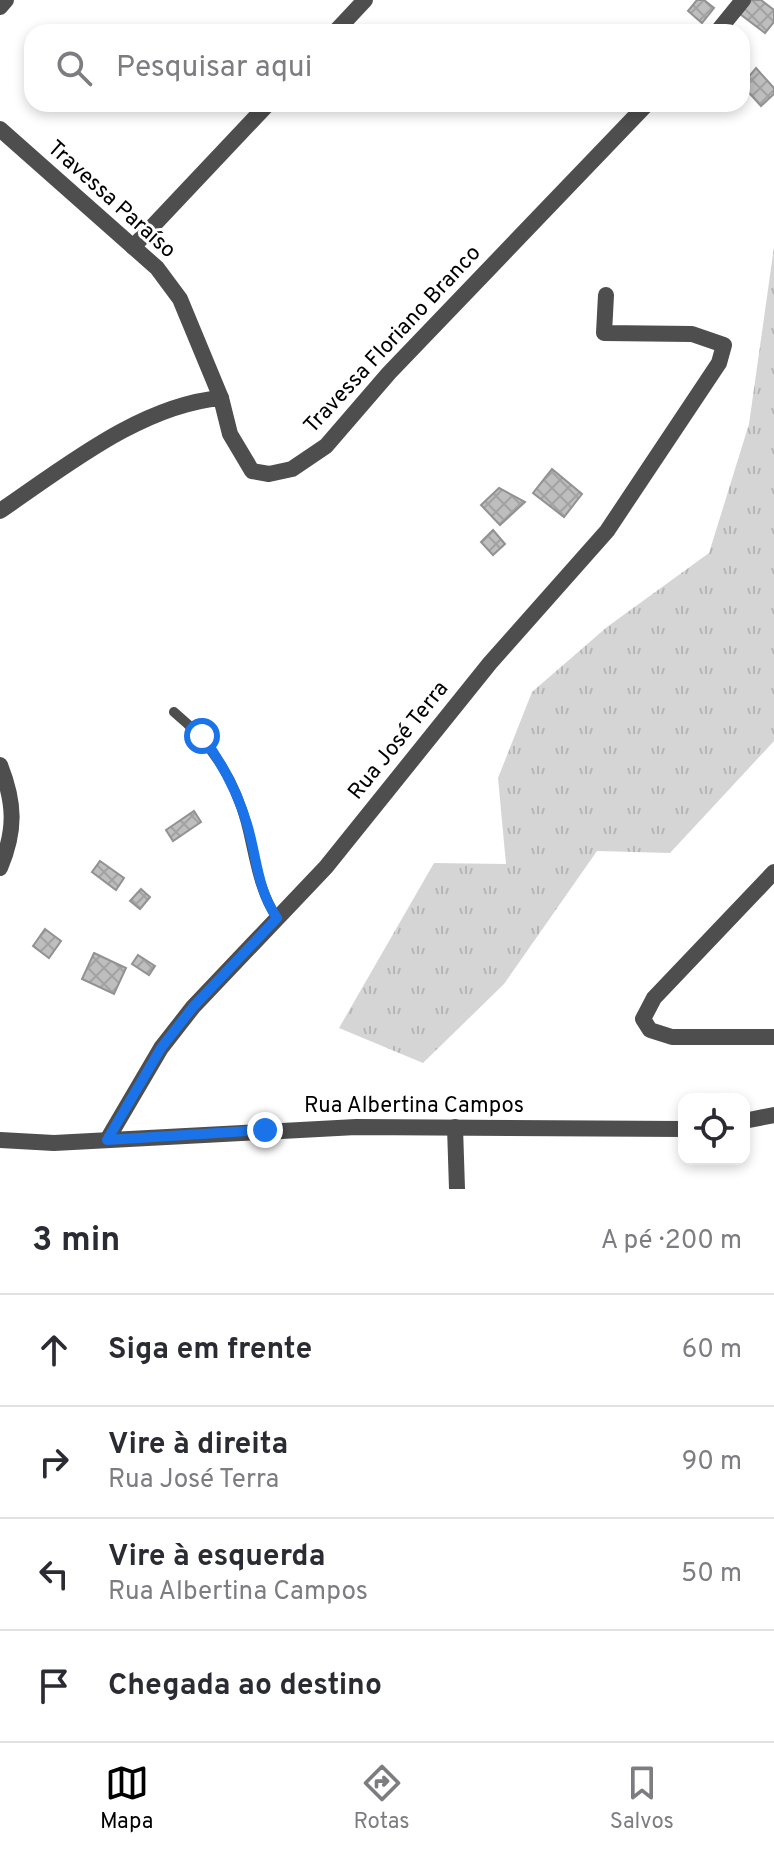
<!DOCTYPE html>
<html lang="pt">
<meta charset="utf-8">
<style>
body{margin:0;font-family:Overpass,sans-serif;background:#f7f7f7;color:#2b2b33}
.controls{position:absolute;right:24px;bottom:24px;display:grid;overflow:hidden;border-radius:16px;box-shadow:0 4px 12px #0003}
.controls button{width:72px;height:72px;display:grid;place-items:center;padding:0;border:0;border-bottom:2px solid #e1e1e2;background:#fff;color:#2b2b33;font:40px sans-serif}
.stop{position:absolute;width:24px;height:24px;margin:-18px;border:6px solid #1a73e8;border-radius:50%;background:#fff}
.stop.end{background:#1a73e8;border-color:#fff;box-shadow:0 2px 8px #0008}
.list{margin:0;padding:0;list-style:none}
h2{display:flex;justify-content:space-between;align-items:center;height:104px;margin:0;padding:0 32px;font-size:34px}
h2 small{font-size:26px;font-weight:400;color:#7c7c81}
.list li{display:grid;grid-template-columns:52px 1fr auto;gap:24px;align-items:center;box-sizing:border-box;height:112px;padding:0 32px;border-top:2px solid #e1e1e2}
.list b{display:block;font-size:30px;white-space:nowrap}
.list p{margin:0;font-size:26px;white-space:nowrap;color:#7c7c81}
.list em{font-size:26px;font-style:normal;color:#7c7c81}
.icon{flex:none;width:44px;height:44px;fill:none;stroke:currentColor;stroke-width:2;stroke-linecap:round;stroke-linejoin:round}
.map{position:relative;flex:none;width:774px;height:1189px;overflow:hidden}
.search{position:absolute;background:#fff;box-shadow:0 4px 12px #0003;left:24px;right:24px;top:24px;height:88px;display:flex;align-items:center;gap:20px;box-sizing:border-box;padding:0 28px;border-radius:24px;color:#7c7c81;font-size:30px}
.sheet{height:552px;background:#fff}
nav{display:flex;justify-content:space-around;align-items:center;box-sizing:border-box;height:112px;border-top:2px solid #e1e1e2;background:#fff;font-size:22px;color:#7c7c81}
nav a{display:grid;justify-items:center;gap:4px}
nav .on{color:#000}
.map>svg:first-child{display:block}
.grass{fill:url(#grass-tufts)}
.building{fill:url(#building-cross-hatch);stroke:#929292;stroke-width:2}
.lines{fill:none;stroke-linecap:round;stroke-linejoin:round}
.service{stroke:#4e4e4e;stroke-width:10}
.minor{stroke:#4e4e4e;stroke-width:16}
.route{stroke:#1a73e8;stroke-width:10}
.labels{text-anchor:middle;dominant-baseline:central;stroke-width:6;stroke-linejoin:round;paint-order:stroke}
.street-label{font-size:22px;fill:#000;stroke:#fff}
</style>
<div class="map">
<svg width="774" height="1189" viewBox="0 0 774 1189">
<defs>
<pattern id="grass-tufts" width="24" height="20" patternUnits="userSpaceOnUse" patternTransform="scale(2)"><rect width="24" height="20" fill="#d5d5d5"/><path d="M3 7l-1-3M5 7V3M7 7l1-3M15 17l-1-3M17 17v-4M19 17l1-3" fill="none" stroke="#b5b5b5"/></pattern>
<pattern id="building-cross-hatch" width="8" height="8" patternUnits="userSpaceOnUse" patternTransform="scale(2)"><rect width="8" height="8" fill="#bebebe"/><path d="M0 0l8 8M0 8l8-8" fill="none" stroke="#a2a2a2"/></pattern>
</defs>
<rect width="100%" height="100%" fill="#fff"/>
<path class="grass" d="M 774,247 L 774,741 L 670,853 L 597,851 L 504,984 L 423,1063 L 339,1028 L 434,863 L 506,864 L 498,778 L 532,692 L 607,627 L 709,553 L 749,424 Z"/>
<g class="building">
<path d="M 697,0 L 704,0 L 714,8 L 702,23 L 688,11 Z"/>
<path d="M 751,0 L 761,0 L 774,10 L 774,22 L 765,33 L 740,14 Z"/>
<path d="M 756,68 L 774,88 L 774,94 L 761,106 L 742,85 Z"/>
<path d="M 552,469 L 582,494 L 564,517 L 533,493 Z"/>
<path d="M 499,488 L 525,502 L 500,525 L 481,505 Z"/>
<path d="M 493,530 L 505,544 L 493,555 L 481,542 Z"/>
<path d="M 194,811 L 201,822 L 173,841 L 166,830 Z"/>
<path d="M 100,861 L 124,878 L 116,890 L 92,872 Z"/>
<path d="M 141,889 L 150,897 L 140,909 L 130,901 Z"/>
<path d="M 45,929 L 61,941 L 49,958 L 33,946 Z"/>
<path d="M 94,953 L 126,968 L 114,994 L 82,979 Z"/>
<path d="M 138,955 L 155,966 L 149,975 L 132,964 Z"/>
</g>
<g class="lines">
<path class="service" d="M 174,712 C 213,744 237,782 248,831 C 255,861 259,891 277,918"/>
<g class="minor">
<path d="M 0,7 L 6,0"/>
<path d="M 335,32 L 365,0"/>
<path d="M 717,32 L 743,0"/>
<path d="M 0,129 L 157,268 L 180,299 L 221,398"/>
<path d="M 133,247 L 268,104"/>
<path d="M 0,511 C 65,467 141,405 221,398 L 230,434 L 252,471 L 269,474 L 292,469 L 326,446 L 389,373 L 647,104"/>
<path d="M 0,765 C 15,803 16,830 0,868"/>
<path d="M 774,872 L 654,998 L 643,1019 L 650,1030 L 672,1037 L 774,1037"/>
<path d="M 744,1121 L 774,1115"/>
<path d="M 455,1127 L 457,1189"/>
<path d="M 0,1140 L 54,1143 L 356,1127 L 684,1129"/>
<path d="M 107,1140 L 161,1048 L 193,1007 L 326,867 L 490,663 L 607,531 L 719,363 L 724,345 L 692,334 L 604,333 L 606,295"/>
</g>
</g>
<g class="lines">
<path class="route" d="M 202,736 C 223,764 237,791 247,824 C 257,857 257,889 277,918 L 193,1007 L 161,1048 L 107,1140 L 265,1130"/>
</g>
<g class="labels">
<g class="street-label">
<text transform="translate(111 200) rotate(42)">Travessa Paraíso</text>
<text transform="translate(393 340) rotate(-47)">Travessa Floriano Branco</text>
<text transform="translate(399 741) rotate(-51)">Rua José Terra</text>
<text x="414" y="1106">Rua Albertina Campos</text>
</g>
</g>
</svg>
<div class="controls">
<button><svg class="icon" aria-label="locate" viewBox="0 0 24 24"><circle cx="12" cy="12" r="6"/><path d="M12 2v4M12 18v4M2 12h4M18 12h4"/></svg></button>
</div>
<div class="stop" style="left:202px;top:736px"></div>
<div class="stop end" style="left:265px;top:1130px"></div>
<div class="search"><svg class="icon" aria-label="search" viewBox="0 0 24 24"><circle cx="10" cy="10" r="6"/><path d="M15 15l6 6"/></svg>Pesquisar aqui</div>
</div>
<section class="sheet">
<h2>3 min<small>A pé · 200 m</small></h2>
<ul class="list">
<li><svg class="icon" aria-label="ahead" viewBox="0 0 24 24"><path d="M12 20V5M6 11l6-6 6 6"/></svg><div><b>Siga em frente</b></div><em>60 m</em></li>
<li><svg class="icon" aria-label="right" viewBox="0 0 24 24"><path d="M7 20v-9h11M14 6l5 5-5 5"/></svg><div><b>Vire à direita</b><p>Rua José Terra</p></div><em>90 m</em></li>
<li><svg class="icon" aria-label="left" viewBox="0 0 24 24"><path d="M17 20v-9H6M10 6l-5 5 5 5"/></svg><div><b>Vire à esquerda</b><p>Rua Albertina Campos</p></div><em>50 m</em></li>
<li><svg class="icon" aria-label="arrive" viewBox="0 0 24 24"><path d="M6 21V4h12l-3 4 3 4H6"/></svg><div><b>Chegada ao destino</b></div></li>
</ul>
</section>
<nav>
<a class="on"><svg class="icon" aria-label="map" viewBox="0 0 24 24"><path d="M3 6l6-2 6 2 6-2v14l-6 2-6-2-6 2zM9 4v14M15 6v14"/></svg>Mapa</a>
<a><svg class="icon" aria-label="directions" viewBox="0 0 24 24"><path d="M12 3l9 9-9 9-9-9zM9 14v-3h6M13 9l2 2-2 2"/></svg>Rotas</a>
<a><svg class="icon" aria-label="saved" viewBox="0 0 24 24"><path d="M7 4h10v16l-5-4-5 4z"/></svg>Salvos</a>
</nav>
